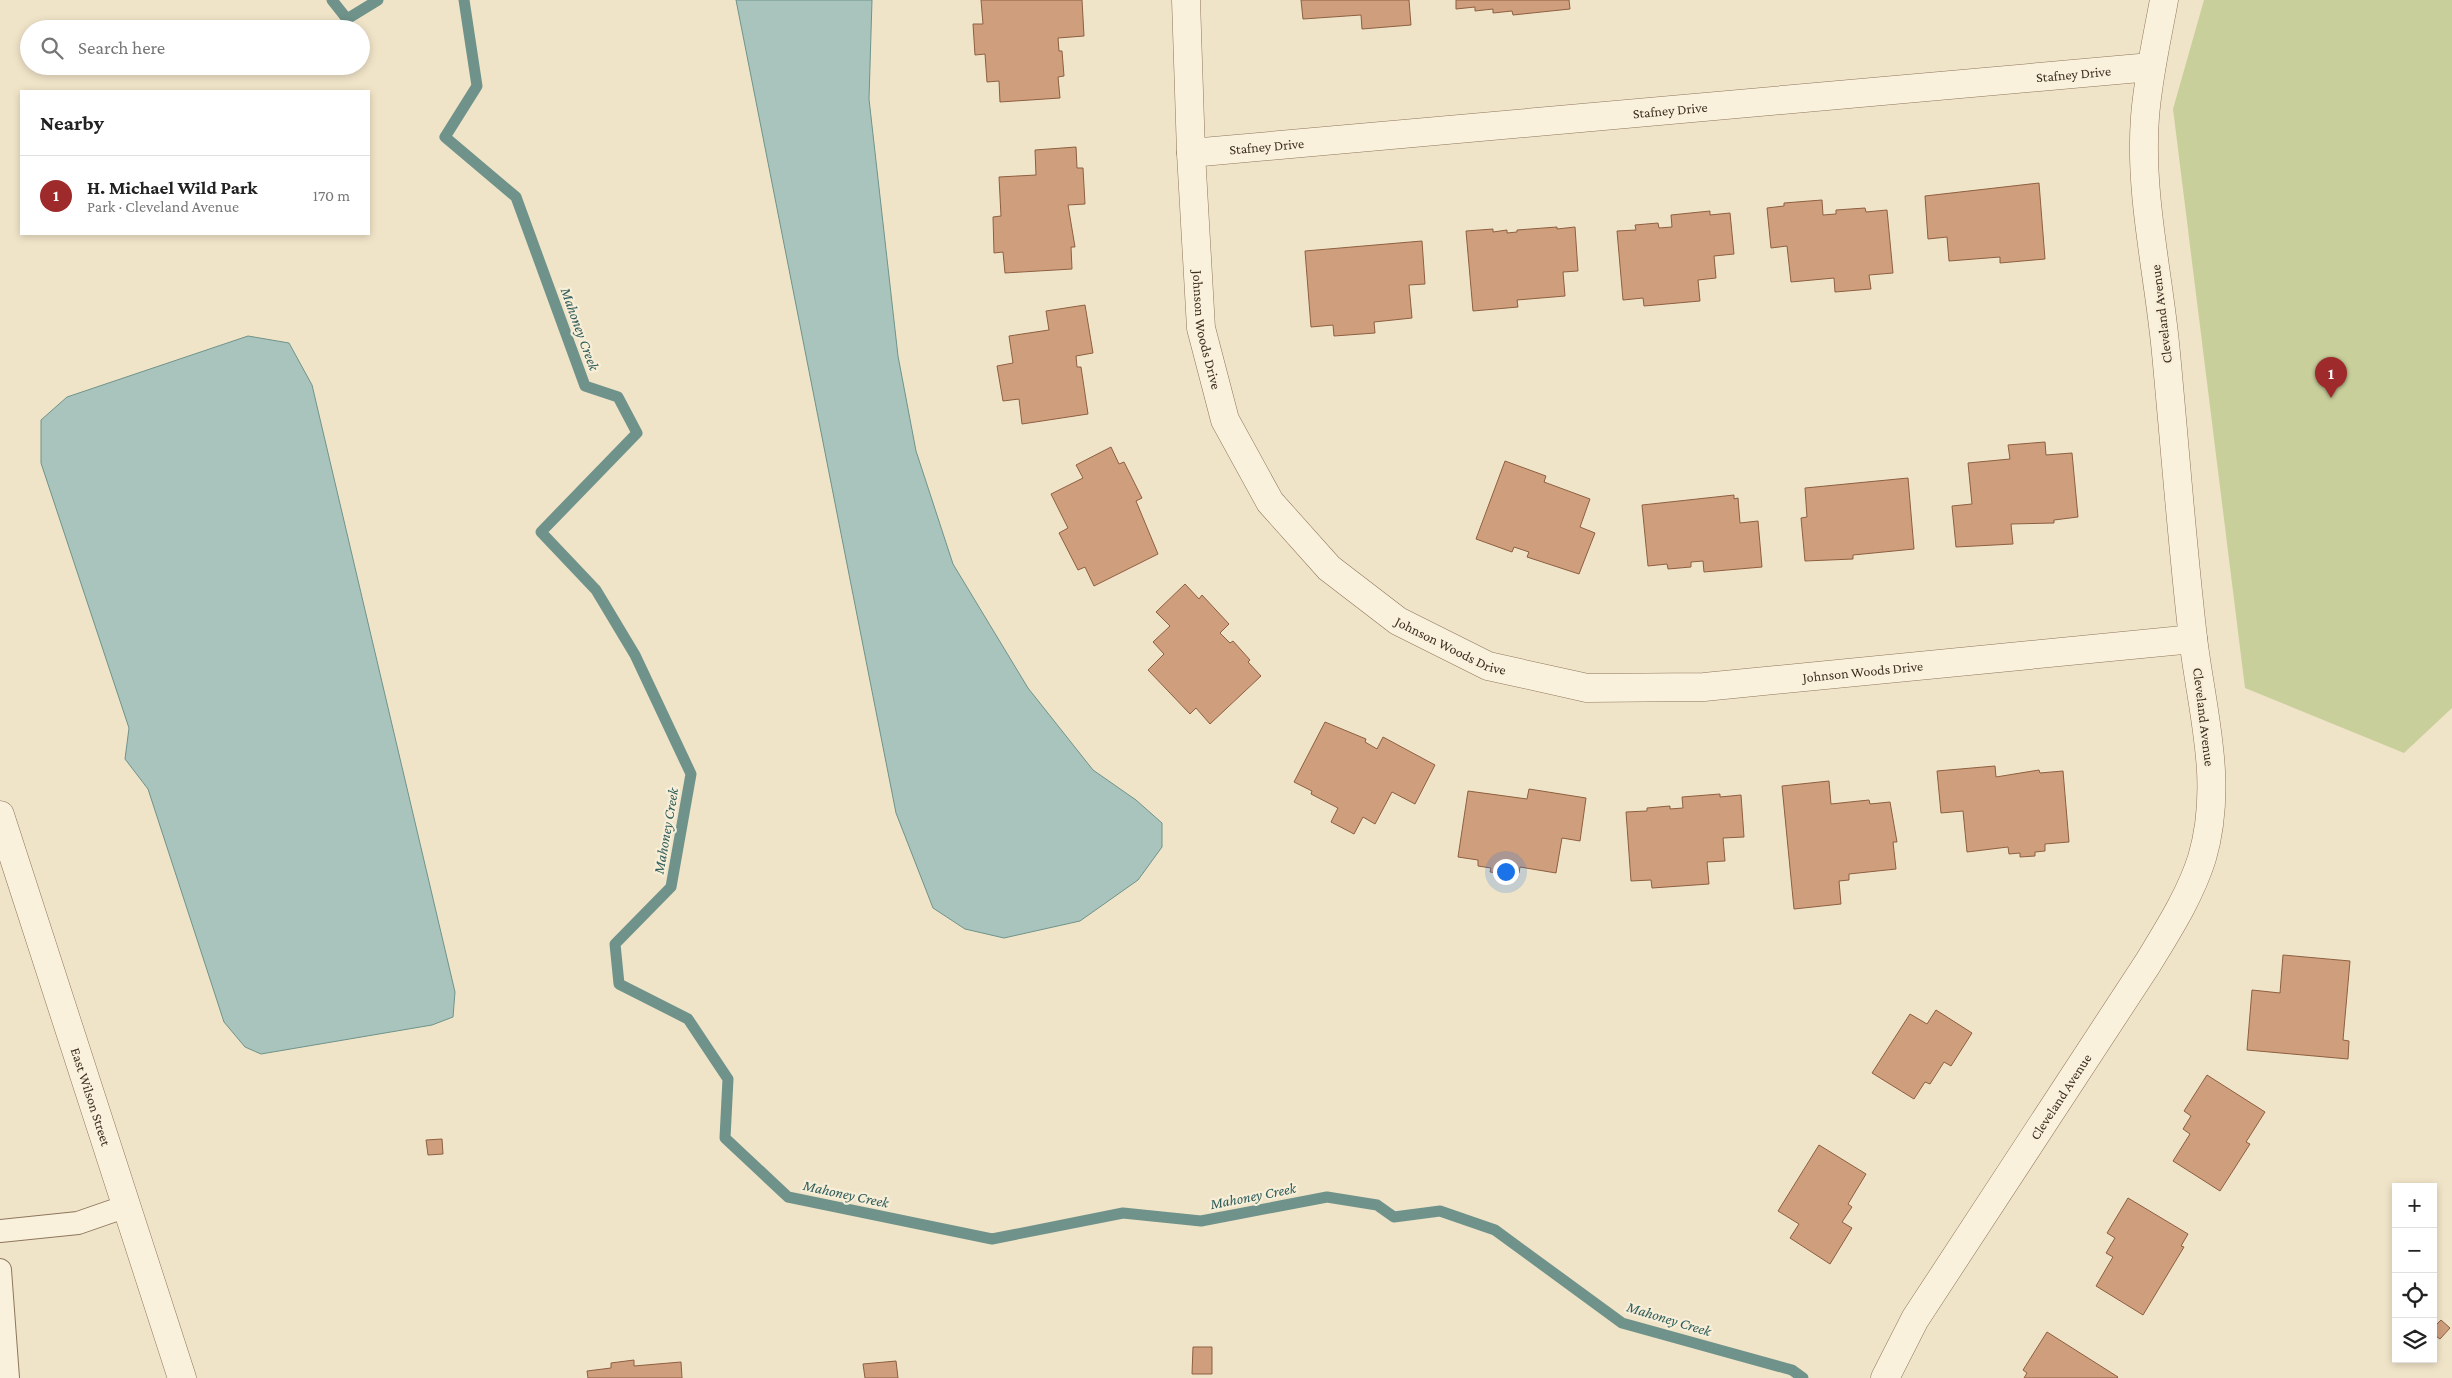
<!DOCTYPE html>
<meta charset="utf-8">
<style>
body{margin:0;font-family:"Crimson Pro",serif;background:#f6f6f6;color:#222}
.controls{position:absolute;right:15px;bottom:15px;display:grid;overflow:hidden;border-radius:0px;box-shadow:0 2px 8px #0003}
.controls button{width:45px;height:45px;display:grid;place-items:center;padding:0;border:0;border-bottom:1px solid #e0e0e0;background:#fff;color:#222;font:25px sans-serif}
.you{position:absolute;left:1505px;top:871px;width:18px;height:18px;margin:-12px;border:4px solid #fff;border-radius:50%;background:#1a73e8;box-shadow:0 0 0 8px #1a73e833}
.badge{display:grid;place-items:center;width:32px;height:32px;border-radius:50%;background:#9e2a2b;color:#fff;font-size:16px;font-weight:700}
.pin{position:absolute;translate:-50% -41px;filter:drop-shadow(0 1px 2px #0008)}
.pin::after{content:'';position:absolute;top:26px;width:18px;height:15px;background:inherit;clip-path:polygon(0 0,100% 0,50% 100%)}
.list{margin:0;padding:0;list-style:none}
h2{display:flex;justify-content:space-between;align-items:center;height:65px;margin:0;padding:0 20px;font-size:21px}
h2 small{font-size:16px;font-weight:400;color:#767676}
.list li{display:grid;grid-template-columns:32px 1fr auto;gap:15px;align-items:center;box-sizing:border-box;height:80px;padding:0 20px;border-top:1px solid #e0e0e0}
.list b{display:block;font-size:19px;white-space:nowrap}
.list p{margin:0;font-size:16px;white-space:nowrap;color:#767676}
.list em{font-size:16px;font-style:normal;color:#767676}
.icon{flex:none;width:28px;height:28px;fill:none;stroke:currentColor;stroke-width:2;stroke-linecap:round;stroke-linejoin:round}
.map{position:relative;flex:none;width:2452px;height:1378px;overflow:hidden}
.search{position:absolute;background:#fff;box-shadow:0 2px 8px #0003;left:20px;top:20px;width:350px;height:55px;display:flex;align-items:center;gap:12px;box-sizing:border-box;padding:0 18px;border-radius:28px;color:#767676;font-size:19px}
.panel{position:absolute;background:#fff;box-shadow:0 2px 8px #0003;left:20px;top:90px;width:350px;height:145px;border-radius:0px}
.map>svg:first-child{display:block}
.green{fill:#c9cf9b}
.water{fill:#a9c4bc;stroke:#6f938a}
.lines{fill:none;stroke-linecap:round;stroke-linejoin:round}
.stream{stroke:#6f938a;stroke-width:11}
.building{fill:#cf9f7d;stroke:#8d5f41}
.service-casing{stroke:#8d765c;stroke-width:24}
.minor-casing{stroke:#8d765c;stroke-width:29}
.tertiary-casing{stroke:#8d765c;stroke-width:29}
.service{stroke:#faf1dc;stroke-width:22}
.minor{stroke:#faf1dc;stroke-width:28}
.tertiary{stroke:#faf1dc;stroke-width:28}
.labels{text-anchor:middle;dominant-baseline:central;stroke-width:4.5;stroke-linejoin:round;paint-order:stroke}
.street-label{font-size:14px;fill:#3d2e20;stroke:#f7eed8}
.water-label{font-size:15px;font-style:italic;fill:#2f5d5a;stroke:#f7eed8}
</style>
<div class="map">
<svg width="2452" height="1378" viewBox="0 0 2452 1378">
<rect width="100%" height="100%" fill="#f0e4c8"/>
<path class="green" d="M 2204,0 L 2452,0 L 2452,708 L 2404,753 L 2245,688 L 2173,109 Z"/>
<g class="water">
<path d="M 736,0 L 872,0 L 869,99 L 898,356 L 916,451 L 953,564 L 1028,688 L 1093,770 L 1136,800 L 1162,823 L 1162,847 L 1138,880 L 1080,921 L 1004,938 L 965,929 L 933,908 L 896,813 Z"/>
<path d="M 248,336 L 289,343 L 312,385 L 455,992 L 453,1017 L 432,1025 L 261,1054 L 245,1047 L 224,1022 L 148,789 L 125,759 L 129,728 L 41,463 L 41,420 L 67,397 Z"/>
</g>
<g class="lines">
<g class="stream">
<path d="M 332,0 L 347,19 L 378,0"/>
<path d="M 464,0 L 477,86 L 445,137 L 516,197 L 585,386 L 618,397 L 637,433 L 541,532 L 596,590 L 635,655 L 691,774 L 671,887 L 615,944 L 619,984 L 688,1019 L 728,1079 L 725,1138 L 788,1197 L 992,1239 L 1123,1213 L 1201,1221 L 1327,1197 L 1377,1205 L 1394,1217 L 1440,1211 L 1495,1230 L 1622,1323 L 1792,1370 L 1803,1378"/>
</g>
</g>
<g class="building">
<path d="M 981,0 L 1082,0 L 1084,36 L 1058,38 L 1059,51 L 1062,51 L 1064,76 L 1058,77 L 1060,98 L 1000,102 L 999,81 L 987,82 L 985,54 L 975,55 L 973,24 L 983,24 Z"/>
<path d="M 1301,0 L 1409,0 L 1411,25 L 1362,29 L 1361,15 L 1303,19 Z"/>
<path d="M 1456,0 L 1569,0 L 1570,9 L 1513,15 L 1512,11 L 1493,13 L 1493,9 L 1475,11 L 1475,7 L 1456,9 Z"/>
<path d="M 1076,147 L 1077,168 L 1083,168 L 1085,204 L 1068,205 L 1075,247 L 1071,247 L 1072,269 L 1005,273 L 1003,252 L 994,253 L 993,217 L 1001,216 L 999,177 L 1036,175 L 1035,150 Z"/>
<path d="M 2039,183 L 2045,259 L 2000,263 L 2000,257 L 1949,261 L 1947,237 L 1928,239 L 1925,196 Z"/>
<path d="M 1822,200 L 1823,215 L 1836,214 L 1836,210 L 1865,208 L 1866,212 L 1887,210 L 1893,273 L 1869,275 L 1871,289 L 1835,292 L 1834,278 L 1791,282 L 1787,246 L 1771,248 L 1767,208 L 1784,206 L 1784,203 Z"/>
<path d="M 1710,211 L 1710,215 L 1730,213 L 1734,254 L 1714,256 L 1716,278 L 1698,280 L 1700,301 L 1644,306 L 1643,298 L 1623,300 L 1617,231 L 1636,230 L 1635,225 L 1658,223 L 1659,228 L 1672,227 L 1671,215 Z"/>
<path d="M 1557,227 L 1557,229 L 1575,227 L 1578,271 L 1563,272 L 1565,296 L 1517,300 L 1518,307 L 1473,311 L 1466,231 L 1493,229 L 1493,232 L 1507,230 L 1507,233 L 1517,232 L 1517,230 Z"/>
<path d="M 1422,241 L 1425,284 L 1409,285 L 1412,318 L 1374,322 L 1375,333 L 1334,336 L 1333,325 L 1311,327 L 1305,251 Z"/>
<path d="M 1085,305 L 1093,353 L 1076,356 L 1077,367 L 1081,367 L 1088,414 L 1022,424 L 1019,399 L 1003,401 L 997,366 L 1013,363 L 1009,336 L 1049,330 L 1046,311 Z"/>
<path d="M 2045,442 L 2046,455 L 2072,453 L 2078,517 L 2054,520 L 2054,523 L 2011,524 L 2013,544 L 1956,547 L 1952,506 L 1972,504 L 1968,463 L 2010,459 L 2008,445 Z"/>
<path d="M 1111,447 L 1119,464 L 1124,462 L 1142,498 L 1136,501 L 1158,554 L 1094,586 L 1085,567 L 1078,570 L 1059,533 L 1068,528 L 1051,494 L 1083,478 L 1076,465 Z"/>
<path d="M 1505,461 L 1546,476 L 1544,482 L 1590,499 L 1580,527 L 1595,533 L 1579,574 L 1527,557 L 1529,552 L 1514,547 L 1512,552 L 1476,539 Z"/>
<path d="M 1908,478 L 1914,549 L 1853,555 L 1853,559 L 1805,561 L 1801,518 L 1807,517 L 1805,488 Z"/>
<path d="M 1734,495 L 1734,499 L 1738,498 L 1740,523 L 1758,521 L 1762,567 L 1704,572 L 1703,561 L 1691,562 L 1691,567 L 1668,569 L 1667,564 L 1648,566 L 1642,505 Z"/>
<path d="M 1185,584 L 1199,599 L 1202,595 L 1229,624 L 1220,633 L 1230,643 L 1233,641 L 1250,660 L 1248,662 L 1261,676 L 1210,724 L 1196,708 L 1190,714 L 1148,670 L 1164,654 L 1153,642 L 1170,626 L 1156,612 Z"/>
<path d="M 1325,722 L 1366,739 L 1365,742 L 1377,749 L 1383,737 L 1435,765 L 1415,804 L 1392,792 L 1375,824 L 1363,817 L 1354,834 L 1331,822 L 1338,808 L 1311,794 L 1312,791 L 1294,782 Z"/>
<path d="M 1995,766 L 1996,777 L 2039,770 L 2040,773 L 2063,771 L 2069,842 L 2045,844 L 2045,851 L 2035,852 L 2035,856 L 2020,857 L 2020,853 L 2009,854 L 2008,847 L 1967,852 L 1963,811 L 1941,813 L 1937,771 Z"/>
<path d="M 1829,781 L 1831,804 L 1869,800 L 1870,804 L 1890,802 L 1897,842 L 1893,842 L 1896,869 L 1849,874 L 1849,880 L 1839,881 L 1841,904 L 1794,909 L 1782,786 Z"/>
<path d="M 1529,789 L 1586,798 L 1580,841 L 1562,838 L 1556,873 L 1520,867 L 1519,873 L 1505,870 L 1505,874 L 1490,872 L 1491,868 L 1478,866 L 1478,860 L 1458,857 L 1468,791 L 1527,799 Z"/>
<path d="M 1720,794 L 1720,797 L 1741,795 L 1744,837 L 1723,838 L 1725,861 L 1707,862 L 1709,884 L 1652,888 L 1651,880 L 1631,881 L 1626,812 L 1647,811 L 1647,808 L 1670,806 L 1670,809 L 1683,808 L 1682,797 Z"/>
<path d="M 2283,955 L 2350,961 L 2343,1040 L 2349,1041 L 2348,1059 L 2247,1050 L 2252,990 L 2280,993 Z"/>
<path d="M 1936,1010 L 1972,1033 L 1951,1066 L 1944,1062 L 1930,1084 L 1925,1082 L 1914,1099 L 1872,1073 L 1910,1014 L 1927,1024 Z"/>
<path d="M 2207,1075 L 2265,1112 L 2246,1142 L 2250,1144 L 2220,1191 L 2173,1161 L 2190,1134 L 2183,1129 L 2191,1116 L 2184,1111 Z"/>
<path d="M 442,1139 L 443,1154 L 428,1155 L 426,1140 Z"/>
<path d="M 1819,1145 L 1866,1174 L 1848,1204 L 1852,1207 L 1842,1222 L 1852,1228 L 1830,1264 L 1790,1238 L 1799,1224 L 1778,1211 Z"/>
<path d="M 2128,1198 L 2188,1234 L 2181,1246 L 2184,1247 L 2143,1315 L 2096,1286 L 2113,1257 L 2106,1253 L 2115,1238 L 2107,1233 Z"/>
<path d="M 2441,1320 L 2450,1328 L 2440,1339 L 2433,1334 L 2433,1328 Z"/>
<path d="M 2047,1332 L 2118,1377 L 2117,1378 L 2024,1378 L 2027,1373 L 2023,1370 Z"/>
<path d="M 1193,1347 L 1212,1347 L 1212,1374 L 1192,1374 Z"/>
<path d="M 634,1360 L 634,1366 L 681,1362 L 682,1378 L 588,1378 L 587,1371 L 611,1368 L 611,1363 Z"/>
<path d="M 896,1361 L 898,1378 L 865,1378 L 863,1364 Z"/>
</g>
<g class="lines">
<g class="service-casing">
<g id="service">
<path d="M 0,1231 L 78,1223 L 127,1206"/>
<path d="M 0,1270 L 8,1378"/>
</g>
</g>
<g class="minor-casing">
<g id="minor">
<path id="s1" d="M 1186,0 L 1191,153 L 1201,328 L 1225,420 L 1270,502 L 1329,568 L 1398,621 L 1488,666 L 1587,688 L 1704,687 L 2193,639"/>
<path id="s2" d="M 1191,153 L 2151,67"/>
<path id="s3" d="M 1885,1378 L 1915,1319 L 2148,963 C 2168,930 2190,896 2202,858 C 2224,783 2202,712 2193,638 C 2182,543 2175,448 2166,353 C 2159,275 2139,195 2145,117 C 2148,77 2157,39 2164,0"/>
</g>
</g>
<g class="tertiary-casing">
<g id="tertiary">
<path id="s4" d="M 0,815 L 182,1378"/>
</g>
</g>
<use href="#service" class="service"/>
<use href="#minor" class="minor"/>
<use href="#tertiary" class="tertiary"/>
</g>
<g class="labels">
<g class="street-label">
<text stroke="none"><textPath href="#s2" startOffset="886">Stafney Drive</textPath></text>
<text stroke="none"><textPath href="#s2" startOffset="481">Stafney Drive</textPath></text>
<text stroke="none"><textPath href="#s2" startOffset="76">Stafney Drive</textPath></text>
<text transform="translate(2161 314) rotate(-97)">Cleveland Avenue</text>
<text stroke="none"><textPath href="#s1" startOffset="331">Johnson Woods Drive</textPath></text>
<text stroke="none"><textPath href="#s1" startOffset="751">Johnson Woods Drive</textPath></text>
<text stroke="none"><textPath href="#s1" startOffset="1171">Johnson Woods Drive</textPath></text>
<text transform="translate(2204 717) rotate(83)">Cleveland Avenue</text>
<text stroke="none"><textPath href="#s3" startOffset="332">Cleveland Avenue</textPath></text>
<text stroke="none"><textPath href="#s4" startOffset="296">East Wilson Street</textPath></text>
</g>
<g class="water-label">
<text transform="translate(580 329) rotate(70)">Mahoney Creek</text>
<text transform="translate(666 831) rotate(-80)">Mahoney Creek</text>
<text transform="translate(846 1194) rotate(12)">Mahoney Creek</text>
<text transform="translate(1253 1196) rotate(-11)">Mahoney Creek</text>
<text transform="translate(1669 1319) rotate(17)">Mahoney Creek</text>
</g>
</g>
</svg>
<div class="controls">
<button>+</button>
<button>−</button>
<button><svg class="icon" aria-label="locate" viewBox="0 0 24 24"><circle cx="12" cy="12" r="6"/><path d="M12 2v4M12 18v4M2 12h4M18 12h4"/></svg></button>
<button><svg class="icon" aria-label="layers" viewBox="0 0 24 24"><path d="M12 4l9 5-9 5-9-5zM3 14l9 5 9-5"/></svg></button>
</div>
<div class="you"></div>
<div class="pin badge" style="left:2331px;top:398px">1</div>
<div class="search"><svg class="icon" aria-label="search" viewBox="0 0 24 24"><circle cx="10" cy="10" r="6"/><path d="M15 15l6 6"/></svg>Search here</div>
<section class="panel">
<h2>Nearby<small></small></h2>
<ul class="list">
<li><span class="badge">1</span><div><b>H. Michael Wild Park</b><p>Park · Cleveland Avenue</p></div><em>170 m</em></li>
</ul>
</section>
</div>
